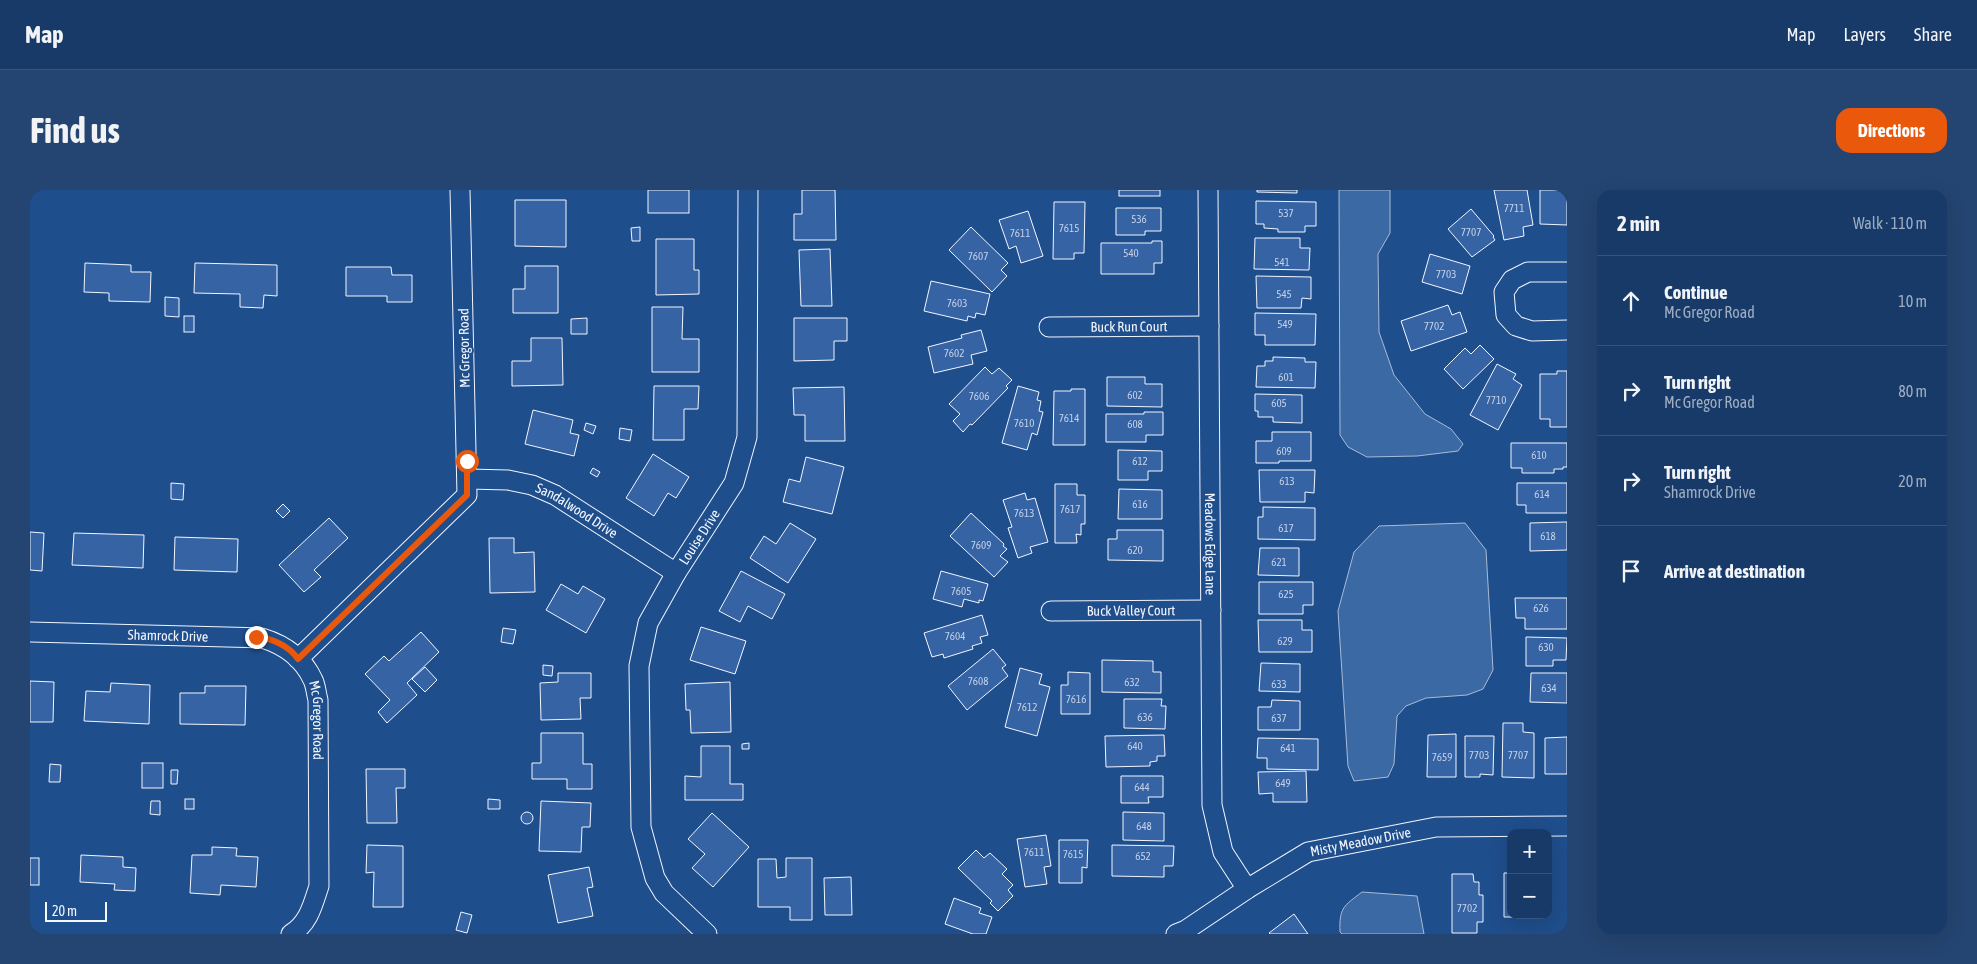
<!DOCTYPE html>
<meta charset="utf-8">
<style>
body{margin:0;font-family:"Asap Condensed",sans-serif;background:#244571;color:#f1f3f6}
.controls{position:absolute;right:15px;bottom:15px;display:grid;overflow:hidden;border-radius:10px;box-shadow:0 5px 20px #0002}
.controls button{width:45px;height:45px;display:grid;place-items:center;padding:0;border:0;border-bottom:1px solid #36547d;background:#173a69;color:#f1f3f6;font:25px sans-serif}
.scale{position:absolute;left:15px;bottom:12px;width:62px;box-sizing:border-box;padding-left:5px;border:2px solid #f2f6ff;border-top:0;font-size:14px;line-height:18px;white-space:nowrap;color:#f2f6ff;-webkit-text-stroke:4px #1f4e8c;paint-order:stroke}
.stop{position:absolute;width:15px;height:15px;margin:-11px;border:4px solid #ea580c;border-radius:50%;background:#fff}
.stop.end{background:#ea580c;border-color:#fff;box-shadow:0 1px 5px #0008}
.list{margin:0;padding:0;list-style:none}
h2{display:flex;justify-content:space-between;align-items:center;height:65px;margin:0;padding:0 20px;font-size:21px}
h2 small{font-size:16px;font-weight:400;color:#9eadc0}
.list li{display:grid;grid-template-columns:32px 1fr auto;gap:15px;align-items:center;box-sizing:border-box;height:90px;padding:0 20px;border-top:1px solid #36547d}
.list b{display:block;font-size:19px;white-space:nowrap}
.list p{margin:0;font-size:16px;white-space:nowrap;color:#9eadc0}
.list em{font-size:16px;font-style:normal;color:#9eadc0}
.icon{flex:none;width:28px;height:28px;fill:none;stroke:currentColor;stroke-width:2;stroke-linecap:round;stroke-linejoin:round}
.map{position:relative;flex:none;width:1537px;height:744px;overflow:hidden;border-radius:15px}
header{display:flex;align-items:center;gap:30px;box-sizing:border-box;height:70px;padding:0 25px;background:#173a69;border-bottom:1px solid #36547d}
header strong{font-size:24px}
nav{display:flex;gap:28px;margin-inline-start:auto;font-size:18px}
.intro{display:flex;align-items:center;justify-content:space-between;box-sizing:border-box;height:120px;padding:0 30px}
h1{margin:0;font-size:35px}
.button{padding:12px 22px;border-radius:15px;background:#ea580c;color:#fff;font-size:18px;font-weight:700}
main{display:flex;gap:30px;padding:0 30px}
aside{flex:1;background:#173a69;border-radius:15px;box-shadow:0 5px 20px #0002}
.map>svg:first-child{display:block}
.water{fill:#3b69a3;stroke:#a8bbd7}
.building{fill:#3563a3;stroke:#f2f6ff}
.lines{fill:none;stroke-linecap:round;stroke-linejoin:round}
.street-casing{stroke:#f2f6ff;stroke-width:21}
.street{stroke:#1f4e8c;stroke-width:19}
.route{stroke:#ea580c;stroke-width:6}
.labels{text-anchor:middle;dominant-baseline:central;stroke-width:4;stroke-linejoin:round;paint-order:stroke}
.number-label{font-size:11px;fill:#c3d1e8}
.street-label{font-size:14px;fill:#f2f6ff;stroke:#1f4e8c}
</style>
<header>
<strong>Map</strong>
<nav><a>Map</a><a>Layers</a><a>Share</a></nav>
</header>
<div class="intro"><h1>Find us</h1><a class="button">Directions</a></div>
<main>
<div class="map">
<svg width="1537" height="744" viewBox="0 0 1537 744">
<rect width="100%" height="100%" fill="#1f4e8c"/>
<g class="water">
<path d="M 1309,0 L 1360,0 L 1360,43 L 1348,64 L 1349,142 L 1364,185 L 1395,224 L 1421,239 L 1433,254 L 1428,261 L 1387,266 L 1337,267 L 1318,257 L 1310,245 Z"/>
<path d="M 1435,333 L 1456,360 L 1463,480 L 1453,499 L 1437,505 L 1396,508 L 1376,516 L 1367,526 L 1364,574 L 1358,587 L 1324,591 L 1318,576 L 1308,421 L 1324,362 L 1349,336 Z"/>
<path d="M 1332,702 L 1387,706 L 1394,744 L 1312,744 L 1310,742 C 1309,717 1314,716 1332,702 Z"/>
</g>
<g class="building">
<rect x="618" y="0" width="41" height="23"/>
<path d="M 772,0 L 805,0 L 806,50 L 764,50 L 764,24 L 772,24 Z"/>
<rect x="1089" y="0" width="41" height="6"/>
<path d="M 1227,0 L 1267,0 L 1267,3 L 1227,2 Z"/>
<path d="M 1464,0 L 1497,0 L 1503,35 L 1493,37 L 1494,46 L 1474,50 Z"/>
<path d="M 1510,0 L 1537,0 L 1537,35 L 1510,34 Z"/>
<path d="M 485,10 L 536,10 L 536,57 L 485,56 Z"/>
<path d="M 1226,11 L 1286,12 L 1286,36 L 1275,36 L 1275,42 L 1248,42 L 1248,39 L 1234,38 L 1234,34 L 1226,34 Z"/>
<path d="M 1024,12 L 1055,12 L 1054,63 L 1044,63 L 1044,69 L 1023,69 Z"/>
<path d="M 1086,18 L 1131,18 L 1131,41 L 1115,41 L 1115,45 L 1086,45 Z"/>
<path d="M 1441,19 L 1464,46 L 1463,47 L 1465,50 L 1442,67 L 1418,39 Z"/>
<path d="M 998,21 L 1013,66 L 991,73 L 986,56 L 979,59 L 969,30 Z"/>
<path d="M 610,37 L 610,51 L 602,51 L 601,38 Z"/>
<path d="M 941,37 L 978,73 L 971,80 L 977,86 L 962,102 L 919,60 Z"/>
<path d="M 1225,48 L 1270,48 L 1270,58 L 1280,58 L 1279,80 L 1224,79 Z"/>
<path d="M 626,49 L 664,49 L 664,80 L 669,80 L 669,104 L 626,105 Z"/>
<path d="M 1122,51 L 1132,51 L 1132,73 L 1124,73 L 1124,84 L 1071,84 L 1071,53 L 1122,53 Z"/>
<path d="M 800,59 L 802,116 L 771,116 L 769,60 Z"/>
<path d="M 1400,64 L 1440,76 L 1432,104 L 1392,92 Z"/>
<path d="M 55,73 L 101,75 L 101,82 L 121,82 L 120,112 L 79,111 L 79,103 L 54,102 Z"/>
<path d="M 165,73 L 247,75 L 247,106 L 234,105 L 233,118 L 210,117 L 210,104 L 164,103 Z"/>
<path d="M 495,76 L 528,76 L 528,123 L 483,123 L 483,99 L 495,99 Z"/>
<path d="M 316,77 L 361,77 L 362,85 L 382,85 L 382,112 L 357,112 L 357,106 L 316,106 Z"/>
<path d="M 1226,86 L 1281,87 L 1281,109 L 1272,108 L 1271,118 L 1227,118 Z"/>
<path d="M 901,91 L 960,104 L 955,125 L 946,123 L 945,128 L 938,126 L 937,131 L 894,121 Z"/>
<path d="M 135,107 L 149,108 L 149,127 L 135,126 Z"/>
<path d="M 1418,115 L 1422,125 L 1430,122 L 1437,142 L 1381,161 L 1371,131 Z"/>
<path d="M 622,117 L 653,117 L 652,149 L 669,149 L 669,182 L 622,182 Z"/>
<path d="M 1225,123 L 1286,124 L 1285,155 L 1235,155 L 1235,145 L 1225,145 Z"/>
<rect x="154" y="126" width="10" height="16"/>
<path d="M 557,128 L 557,144 L 541,144 L 541,129 Z"/>
<path d="M 764,128 L 817,128 L 817,151 L 804,151 L 804,170 L 764,171 Z"/>
<path d="M 951,140 L 957,161 L 941,165 L 943,174 L 904,183 L 898,157 L 932,148 L 931,145 Z"/>
<path d="M 501,148 L 532,148 L 533,195 L 482,196 L 482,171 L 501,171 Z"/>
<path d="M 1450,155 L 1464,169 L 1433,199 L 1414,179 L 1435,158 L 1441,164 Z"/>
<path d="M 1243,167 L 1275,168 L 1275,172 L 1286,172 L 1285,198 L 1226,197 L 1227,176 L 1235,176 L 1235,171 L 1243,171 Z"/>
<path d="M 1467,174 L 1486,184 L 1483,189 L 1492,195 L 1468,240 L 1440,225 Z"/>
<path d="M 955,177 L 962,184 L 969,178 L 982,190 L 976,196 L 978,198 L 942,235 L 940,234 L 933,242 L 923,231 L 930,224 L 919,214 Z"/>
<path d="M 1527,181 L 1537,181 L 1537,237 L 1520,237 L 1520,229 L 1510,229 L 1510,184 L 1527,184 Z"/>
<path d="M 1077,187 L 1115,187 L 1115,194 L 1132,194 L 1132,217 L 1077,216 Z"/>
<path d="M 624,196 L 669,196 L 668,219 L 654,219 L 654,250 L 623,250 Z"/>
<path d="M 988,196 L 1009,202 L 1007,210 L 1011,211 L 1009,221 L 1013,222 L 1007,245 L 1002,243 L 997,260 L 972,253 Z"/>
<path d="M 814,197 L 815,251 L 775,251 L 775,225 L 764,225 L 763,198 Z"/>
<path d="M 1041,199 L 1055,199 L 1055,255 L 1023,255 L 1024,201 L 1041,201 Z"/>
<path d="M 1225,204 L 1272,205 L 1272,233 L 1243,232 L 1243,227 L 1228,227 L 1228,221 L 1225,221 Z"/>
<path d="M 503,220 L 543,230 L 540,243 L 549,245 L 544,266 L 495,254 Z"/>
<path d="M 1114,222 L 1133,222 L 1133,245 L 1116,245 L 1116,252 L 1076,252 L 1076,224 L 1114,224 Z"/>
<path d="M 556,233 L 566,236 L 563,244 L 554,240 Z"/>
<path d="M 590,238 L 602,240 L 600,251 L 589,249 Z"/>
<path d="M 1242,242 L 1281,242 L 1281,271 L 1249,271 L 1249,273 L 1226,273 L 1226,251 L 1242,251 Z"/>
<path d="M 1481,253 L 1537,253 L 1537,277 L 1533,277 L 1533,279 L 1524,279 L 1524,283 L 1492,283 L 1492,278 L 1481,278 Z"/>
<path d="M 1088,260 L 1132,261 L 1132,281 L 1118,281 L 1118,290 L 1088,290 Z"/>
<path d="M 623,264 L 659,287 L 646,308 L 638,303 L 624,326 L 596,308 Z"/>
<path d="M 776,267 L 814,277 L 802,324 L 753,312 L 759,289 L 770,292 Z"/>
<path d="M 563,278 L 570,282 L 567,287 L 560,283 Z"/>
<path d="M 1229,280 L 1285,280 L 1284,303 L 1275,302 L 1275,312 L 1230,312 Z"/>
<path d="M 141,293 L 154,294 L 153,310 L 141,309 Z"/>
<path d="M 1487,293 L 1537,293 L 1537,323 L 1496,323 L 1496,315 L 1487,315 Z"/>
<path d="M 1025,294 L 1047,294 L 1047,305 L 1055,305 L 1055,334 L 1051,334 L 1051,345 L 1046,344 L 1047,353 L 1025,353 Z"/>
<path d="M 1089,299 L 1132,300 L 1132,329 L 1088,329 Z"/>
<path d="M 995,303 L 997,310 L 1005,308 L 1018,352 L 1000,357 L 1002,363 L 988,368 L 978,338 L 982,337 L 973,310 Z"/>
<path d="M 253,314 L 260,321 L 253,328 L 246,321 Z"/>
<path d="M 1233,317 L 1285,318 L 1285,350 L 1228,349 L 1228,327 L 1233,327 Z"/>
<path d="M 941,323 L 974,354 L 973,356 L 977,359 L 970,366 L 978,372 L 964,387 L 920,346 Z"/>
<path d="M 299,328 L 318,348 L 284,380 L 291,387 L 274,402 L 249,375 Z"/>
<path d="M 1535,332 L 1537,332 L 1537,360 L 1500,361 L 1500,333 Z"/>
<path d="M 760,333 L 786,349 L 758,393 L 720,368 L 734,346 L 746,354 Z"/>
<path d="M 1087,340 L 1133,340 L 1133,371 L 1078,370 L 1078,349 L 1087,349 Z"/>
<path d="M 0,342 L 14,343 L 12,381 L 0,380 Z"/>
<path d="M 44,343 L 114,345 L 113,378 L 42,375 Z"/>
<path d="M 145,347 L 208,349 L 207,382 L 144,380 Z"/>
<path d="M 459,348 L 484,348 L 484,363 L 504,362 L 505,402 L 460,403 Z"/>
<path d="M 1230,358 L 1269,358 L 1269,386 L 1228,385 Z"/>
<path d="M 711,381 L 755,404 L 742,429 L 718,416 L 710,432 L 689,421 Z"/>
<path d="M 911,381 L 958,394 L 953,411 L 949,410 L 949,413 L 934,409 L 932,417 L 903,409 Z"/>
<path d="M 1229,392 L 1283,392 L 1283,415 L 1273,415 L 1273,424 L 1229,424 Z"/>
<path d="M 531,394 L 548,404 L 553,396 L 575,409 L 556,443 L 516,420 Z"/>
<path d="M 1485,408 L 1537,408 L 1537,439 L 1495,439 L 1495,428 L 1486,428 Z"/>
<path d="M 952,425 L 958,445 L 950,447 L 952,453 L 942,456 L 943,459 L 914,468 L 913,464 L 902,467 L 894,443 Z"/>
<path d="M 1228,430 L 1272,430 L 1272,440 L 1282,440 L 1282,462 L 1229,462 Z"/>
<path d="M 671,437 L 716,451 L 705,484 L 660,470 Z"/>
<path d="M 473,438 L 486,440 L 483,454 L 471,452 Z"/>
<path d="M 391,442 L 409,462 L 377,493 L 387,505 L 357,533 L 348,522 L 360,510 L 335,484 L 354,466 L 359,471 Z"/>
<path d="M 1496,447 L 1537,448 L 1536,470 L 1523,470 L 1523,476 L 1496,476 Z"/>
<path d="M 963,459 L 976,475 L 972,478 L 978,486 L 937,520 L 918,496 Z"/>
<path d="M 1072,470 L 1123,471 L 1123,482 L 1131,482 L 1131,503 L 1072,502 Z"/>
<path d="M 1231,473 L 1270,474 L 1270,502 L 1229,501 Z"/>
<path d="M 513,475 L 523,476 L 522,486 L 513,485 Z"/>
<path d="M 395,477 L 407,490 L 395,502 L 382,489 Z"/>
<path d="M 990,478 L 1012,484 L 1009,494 L 1020,497 L 1007,546 L 975,537 Z"/>
<path d="M 1038,482 L 1060,483 L 1060,524 L 1031,524 L 1031,495 L 1038,495 Z"/>
<path d="M 528,483 L 561,483 L 561,508 L 550,508 L 551,529 L 511,530 L 510,493 L 528,492 Z"/>
<path d="M 1501,483 L 1537,483 L 1537,513 L 1500,512 Z"/>
<path d="M 0,491 L 24,492 L 23,532 L 0,532 Z"/>
<path d="M 700,492 L 701,542 L 661,543 L 660,520 L 656,520 L 655,494 Z"/>
<path d="M 81,493 L 120,495 L 119,534 L 54,531 L 56,501 L 80,502 Z"/>
<path d="M 175,496 L 216,496 L 215,535 L 150,534 L 150,503 L 175,503 Z"/>
<path d="M 1094,509 L 1132,509 L 1131,516 L 1136,516 L 1135,539 L 1094,538 Z"/>
<path d="M 1242,510 L 1270,511 L 1270,540 L 1228,540 L 1228,517 L 1241,517 Z"/>
<path d="M 1473,533 L 1493,533 L 1493,542 L 1504,543 L 1504,588 L 1472,587 Z"/>
<path d="M 511,543 L 553,543 L 553,574 L 562,574 L 562,599 L 537,599 L 537,589 L 502,589 L 502,573 L 511,573 Z"/>
<path d="M 1426,544 L 1426,587 L 1397,587 L 1398,545 Z"/>
<path d="M 1134,545 L 1135,566 L 1127,566 L 1127,571 L 1120,572 L 1120,576 L 1076,577 L 1075,546 Z"/>
<path d="M 1435,546 L 1464,546 L 1463,585 L 1450,584 L 1450,587 L 1435,587 Z"/>
<path d="M 1537,547 L 1537,584 L 1515,584 L 1515,548 Z"/>
<path d="M 1228,548 L 1288,549 L 1288,580 L 1237,579 L 1237,568 L 1227,568 Z"/>
<path d="M 719,553 L 719,559 L 712,559 L 712,554 Z"/>
<path d="M 671,556 L 700,556 L 700,594 L 713,594 L 713,610 L 655,610 L 655,586 L 671,587 Z"/>
<rect x="112" y="573" width="21" height="25"/>
<path d="M 20,574 L 31,575 L 30,592 L 19,592 Z"/>
<path d="M 336,579 L 375,579 L 375,598 L 366,598 L 367,633 L 337,633 Z"/>
<path d="M 141,580 L 148,580 L 147,594 L 141,594 Z"/>
<path d="M 1276,581 L 1277,612 L 1243,612 L 1243,603 L 1229,604 L 1228,582 Z"/>
<path d="M 1091,586 L 1133,586 L 1133,607 L 1118,607 L 1119,613 L 1091,613 Z"/>
<rect x="155" y="609" width="9" height="10"/>
<path d="M 458,609 L 470,610 L 470,619 L 458,619 Z"/>
<path d="M 121,611 L 130,611 L 130,625 L 120,624 Z"/>
<path d="M 511,611 L 561,613 L 560,637 L 552,637 L 551,662 L 509,661 Z"/>
<circle cx="497" cy="628" r="6"/>
<path d="M 1093,622 L 1134,623 L 1134,651 L 1093,650 Z"/>
<path d="M 682,623 L 719,657 L 683,697 L 662,678 L 675,664 L 658,649 Z"/>
<path d="M 1016,645 L 1021,676 L 1014,677 L 1017,694 L 995,697 L 987,649 Z"/>
<path d="M 1029,650 L 1058,650 L 1057,678 L 1052,677 L 1052,693 L 1029,693 Z"/>
<path d="M 337,655 L 373,656 L 373,717 L 343,717 L 344,682 L 336,683 Z"/>
<path d="M 1082,655 L 1144,656 L 1143,676 L 1134,676 L 1134,687 L 1082,686 Z"/>
<path d="M 182,657 L 207,658 L 206,666 L 228,667 L 226,697 L 191,695 L 190,705 L 160,703 L 162,665 L 182,665 Z"/>
<path d="M 946,660 L 954,668 L 960,663 L 977,679 L 972,684 L 983,695 L 978,700 L 983,706 L 968,721 L 960,713 L 962,711 L 928,678 Z"/>
<path d="M 51,665 L 93,667 L 93,677 L 106,678 L 105,701 L 84,700 L 85,694 L 50,692 Z"/>
<rect x="0" y="668" width="9" height="27"/>
<path d="M 756,668 L 782,668 L 782,730 L 760,730 L 760,717 L 728,717 L 728,669 L 746,669 L 747,688 L 756,687 Z"/>
<path d="M 559,677 L 563,697 L 557,698 L 563,726 L 528,733 L 518,685 Z"/>
<path d="M 1474,683 L 1481,683 L 1481,725 L 1506,725 L 1506,727 L 1474,727 Z"/>
<path d="M 1422,684 L 1443,684 L 1444,692 L 1449,692 L 1449,705 L 1453,705 L 1453,732 L 1447,732 L 1447,743 L 1422,743 Z"/>
<path d="M 821,687 L 822,725 L 795,725 L 794,688 Z"/>
<path d="M 924,708 L 951,718 L 949,723 L 962,727 L 956,744 L 943,744 L 915,734 Z"/>
<path d="M 431,722 L 442,725 L 437,743 L 426,740 Z"/>
<path d="M 1264,724 L 1278,744 L 1240,744 L 1239,743 Z"/>
</g>
<g class="lines">
<g class="street-casing">
<g id="street">
<path id="s1" d="M 1178,0 L 1182,615 L 1193,662 L 1217,699"/>
<path d="M 1537,82 L 1498,82 L 1482,90 L 1474,102 L 1476,125 L 1486,136 L 1502,141 L 1537,140"/>
<path id="s2" d="M 1019,137 L 1179,136"/>
<path id="s3" d="M 438,289 L 478,290 L 502,295 L 525,305 L 646,383"/>
<path id="s4" d="M 1021,421 L 1181,420"/>
<path id="s5" d="M 0,442 L 232,448 C 255,455 273,468 283,490 C 286,496 286,503 288,510 L 289,696 C 283,714 279,733 261,744"/>
<path d="M 268,469 L 437,305 L 430,0"/>
<path id="s6" d="M 677,744 L 634,703 L 625,688 L 611,637 L 609,476 L 618,433 L 646,383 L 704,293 L 717,247 L 718,0"/>
<path id="s7" d="M 1146,744 L 1156,740 L 1217,699 L 1278,662 L 1406,637 L 1537,636"/>
</g>
</g>
<use href="#street" class="street"/>
</g>
<g class="lines">
<path class="route" d="M 226,447 C 242,448 259,456 268,469 L 437,305 L 437,271"/>
</g>
<g class="labels">
<g class="number-label">
<text x="1484" y="18">7711</text>
<text x="1256" y="23">537</text>
<text x="1109" y="29">536</text>
<text x="1039" y="38">7615</text>
<text x="1441" y="42">7707</text>
<text x="990" y="43">7611</text>
<text x="1101" y="63">540</text>
<text x="948" y="66">7607</text>
<text x="1252" y="72">541</text>
<text x="1416" y="84">7703</text>
<text x="1254" y="104">545</text>
<text x="927" y="113">7603</text>
<text x="1255" y="134">549</text>
<text x="1404" y="136">7702</text>
<text x="924" y="163">7602</text>
<text x="1256" y="187">601</text>
<text x="1105" y="205">602</text>
<text x="949" y="206">7606</text>
<text x="1466" y="210">7710</text>
<text x="1249" y="213">605</text>
<text x="1039" y="228">7614</text>
<text x="994" y="233">7610</text>
<text x="1105" y="234">608</text>
<text x="1254" y="261">609</text>
<text x="1509" y="265">610</text>
<text x="1110" y="271">612</text>
<text x="1257" y="291">613</text>
<text x="1512" y="304">614</text>
<text x="1110" y="314">616</text>
<text x="1040" y="319">7617</text>
<text x="994" y="323">7613</text>
<text x="1256" y="338">617</text>
<text x="1518" y="346">618</text>
<text x="951" y="355">7609</text>
<text x="1105" y="360">620</text>
<text x="1249" y="372">621</text>
<text x="931" y="401">7605</text>
<text x="1256" y="404">625</text>
<text x="1511" y="418">626</text>
<text x="925" y="446">7604</text>
<text x="1255" y="451">629</text>
<text x="1516" y="457">630</text>
<text x="948" y="491">7608</text>
<text x="1102" y="492">632</text>
<text x="1249" y="494">633</text>
<text x="1519" y="498">634</text>
<text x="1046" y="509">7616</text>
<text x="997" y="517">7612</text>
<text x="1115" y="527">636</text>
<text x="1249" y="528">637</text>
<text x="1105" y="556">640</text>
<text x="1258" y="558">641</text>
<text x="1449" y="565">7703</text>
<text x="1488" y="565">7707</text>
<text x="1412" y="567">7659</text>
<text x="1253" y="593">649</text>
<text x="1112" y="597">644</text>
<text x="1114" y="636">648</text>
<text x="1004" y="662">7611</text>
<text x="1043" y="664">7615</text>
<text x="1113" y="666">652</text>
<text x="1437" y="718">7702</text>
</g>
<g class="street-label">
<text stroke="none"><textPath href="#s2" startOffset="80">Buck Run Court</textPath></text>
<text transform="translate(434 158) rotate(-91)">Mc Gregor Road</text>
<text stroke="none"><textPath href="#s3" startOffset="116">Sandalwood Drive</textPath></text>
<text stroke="none"><textPath href="#s6" startOffset="435">Louise Drive</textPath></text>
<text stroke="none"><textPath href="#s1" startOffset="354">Meadows Edge Lane</textPath></text>
<text stroke="none"><textPath href="#s4" startOffset="80">Buck Valley Court</textPath></text>
<text stroke="none"><textPath href="#s5" startOffset="138">Shamrock Drive</textPath></text>
<text stroke="none"><textPath href="#s5" startOffset="341">Mc Gregor Road</textPath></text>
<text stroke="none"><textPath href="#s7" startOffset="209">Misty Meadow Drive</textPath></text>
</g>
</g>
</svg>
<div class="controls">
<button>+</button>
<button>−</button>
</div>
<div class="scale">20 m</div>
<div class="stop" style="left:437px;top:271px"></div>
<div class="stop end" style="left:226px;top:447px"></div>
</div>
<aside>
<h2>2 min<small>Walk · 110 m</small></h2>
<ul class="list">
<li><svg class="icon" aria-label="ahead" viewBox="0 0 24 24"><path d="M12 20V5M6 11l6-6 6 6"/></svg><div><b>Continue</b><p>Mc Gregor Road</p></div><em>10 m</em></li>
<li><svg class="icon" aria-label="right" viewBox="0 0 24 24"><path d="M7 20v-9h11M14 6l5 5-5 5"/></svg><div><b>Turn right</b><p>Mc Gregor Road</p></div><em>80 m</em></li>
<li><svg class="icon" aria-label="right" viewBox="0 0 24 24"><path d="M7 20v-9h11M14 6l5 5-5 5"/></svg><div><b>Turn right</b><p>Shamrock Drive</p></div><em>20 m</em></li>
<li><svg class="icon" aria-label="arrive" viewBox="0 0 24 24"><path d="M6 21V4h12l-3 4 3 4H6"/></svg><div><b>Arrive at destination</b></div></li>
</ul>
</aside>
</main>
